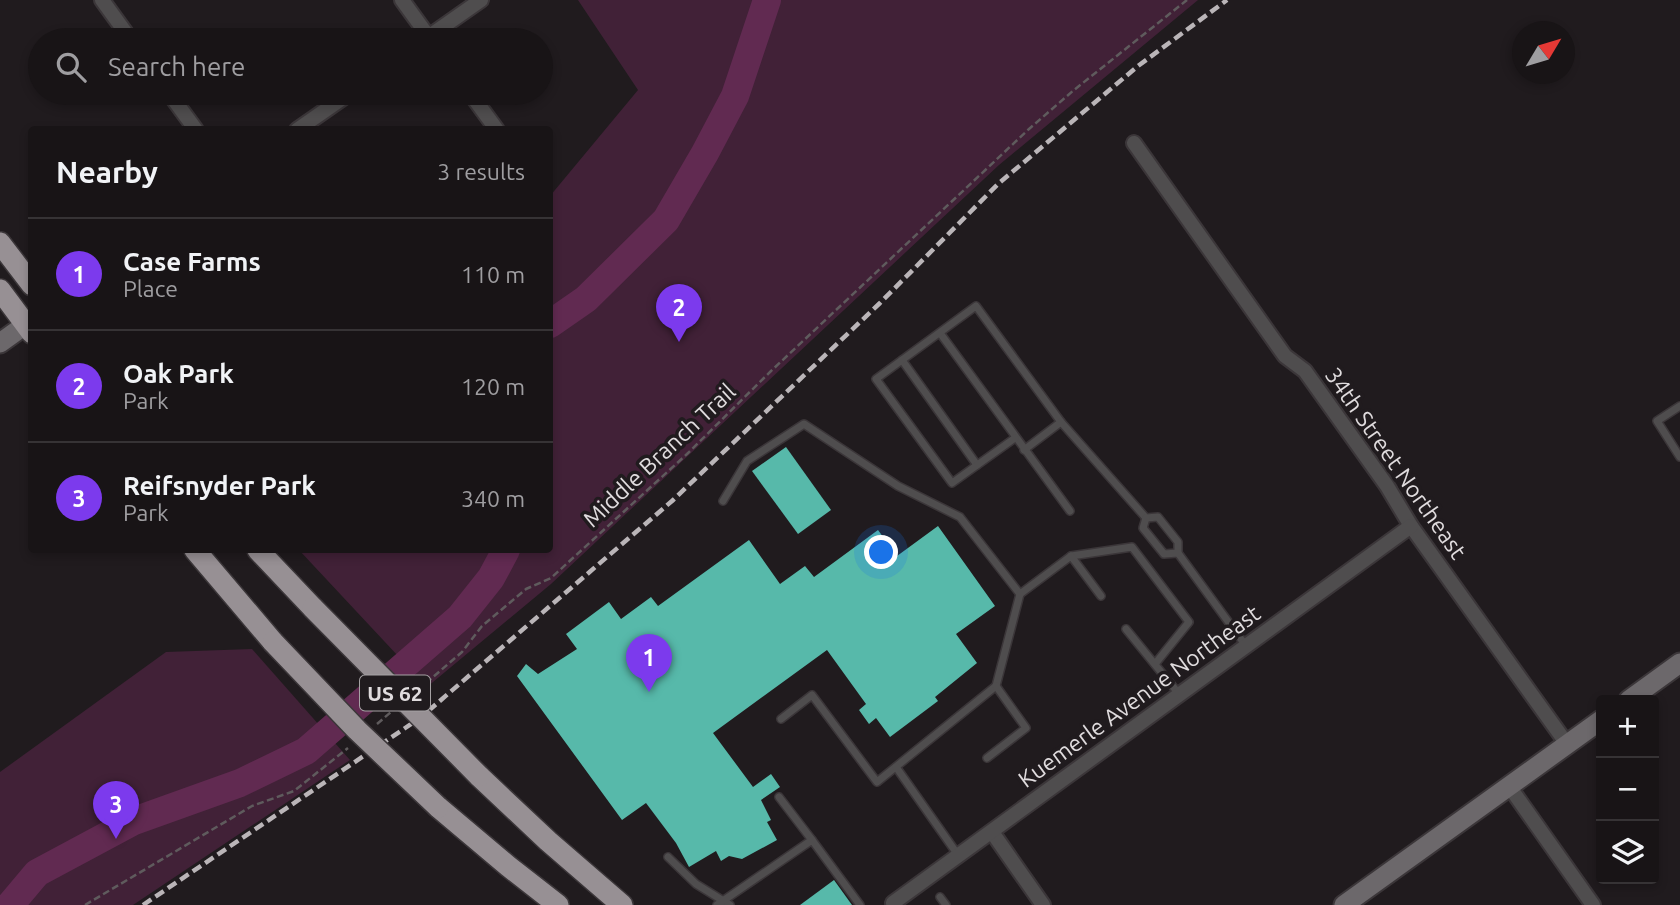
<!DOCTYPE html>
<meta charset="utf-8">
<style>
body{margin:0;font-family:Ubuntu,sans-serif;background:#252123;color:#f1f3f6}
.controls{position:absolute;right:21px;bottom:21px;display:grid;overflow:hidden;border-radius:7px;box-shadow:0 4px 10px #0003}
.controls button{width:63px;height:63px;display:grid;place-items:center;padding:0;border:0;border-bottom:2px solid #363335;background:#181416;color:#f1f3f6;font:35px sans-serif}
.compass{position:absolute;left:1512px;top:21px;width:63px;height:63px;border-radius:50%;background:#181416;box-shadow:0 4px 10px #0003;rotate:52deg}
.you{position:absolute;left:882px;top:553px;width:24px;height:24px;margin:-18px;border:5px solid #fff;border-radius:50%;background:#1a73e8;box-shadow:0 0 0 10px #1a73e833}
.badge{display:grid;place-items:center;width:46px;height:46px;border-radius:50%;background:#7c3aed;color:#fff;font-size:23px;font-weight:700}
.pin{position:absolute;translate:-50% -58px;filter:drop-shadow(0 2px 4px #0008)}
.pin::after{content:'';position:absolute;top:37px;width:24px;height:21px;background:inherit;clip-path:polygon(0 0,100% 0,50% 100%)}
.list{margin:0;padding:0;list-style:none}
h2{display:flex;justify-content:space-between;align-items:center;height:91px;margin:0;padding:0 28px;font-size:30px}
h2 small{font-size:23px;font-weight:400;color:#9f9ea1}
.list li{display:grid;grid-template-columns:46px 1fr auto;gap:21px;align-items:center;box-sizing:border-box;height:112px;padding:0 28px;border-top:2px solid #363335}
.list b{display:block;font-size:26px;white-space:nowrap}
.list p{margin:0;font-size:23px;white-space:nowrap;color:#9f9ea1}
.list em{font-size:23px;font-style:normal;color:#9f9ea1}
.icon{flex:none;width:38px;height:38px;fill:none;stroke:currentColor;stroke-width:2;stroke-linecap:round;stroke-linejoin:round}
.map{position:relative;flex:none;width:1680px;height:905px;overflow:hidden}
.search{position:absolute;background:#181416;box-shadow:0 4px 10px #0003;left:28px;top:28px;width:525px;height:77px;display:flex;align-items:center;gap:18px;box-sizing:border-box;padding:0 24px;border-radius:38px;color:#9f9ea1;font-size:26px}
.panel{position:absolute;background:#181416;box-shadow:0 4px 10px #0003;left:28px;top:126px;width:525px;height:427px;border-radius:7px}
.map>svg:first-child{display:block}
.green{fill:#412137}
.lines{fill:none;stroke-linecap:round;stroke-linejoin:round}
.river{stroke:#612a51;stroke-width:28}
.building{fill:#57b9aa}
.lane-casing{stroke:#3b3639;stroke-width:10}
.street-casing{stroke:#3b3639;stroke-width:18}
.secondary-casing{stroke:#3b3639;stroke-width:23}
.highway-casing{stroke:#3b3639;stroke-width:24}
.path{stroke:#5f5b5d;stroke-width:2.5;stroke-dasharray:7 3.5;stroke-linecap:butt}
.lane{stroke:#4f4d4e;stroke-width:7}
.street{stroke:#4f4d4e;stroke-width:14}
.secondary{stroke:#6c686b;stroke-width:19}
.highway{stroke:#979094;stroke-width:21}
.rail{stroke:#bab5b8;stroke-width:4.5;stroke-dasharray:10 5;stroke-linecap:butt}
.highway-bridge-casing{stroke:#3b3639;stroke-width:24;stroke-linecap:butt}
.highway-bridge{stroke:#979094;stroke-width:21}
.labels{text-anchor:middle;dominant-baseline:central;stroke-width:7;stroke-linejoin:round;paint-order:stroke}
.shield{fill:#201b1e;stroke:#a6a2a4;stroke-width:2}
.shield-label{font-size:21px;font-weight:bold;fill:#e0dcde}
.street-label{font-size:23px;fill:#e0dcde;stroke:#201b1e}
</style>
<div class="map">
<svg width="1680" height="905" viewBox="0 0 1680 905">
<rect width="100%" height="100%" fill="#201b1e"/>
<g class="green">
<path d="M 578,0 L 1198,0 L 999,165 L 551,584 L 427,687 L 299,550 L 550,550 L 550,196 L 638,90 Z"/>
<path d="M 252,649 L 350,760 L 133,905 L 0,905 L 0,772 L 166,652 Z"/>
</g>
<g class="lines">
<g class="river">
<path d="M 550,324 L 586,299 L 666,220 L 705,153 L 735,96 L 767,0"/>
<path d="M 10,905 L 37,873 L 134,821 L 240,783 L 306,751 L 460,617 L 491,578 L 506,550"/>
</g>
</g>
<g class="building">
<path d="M 786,447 L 831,510 L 798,534 L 752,471 Z"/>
<path d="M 938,526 L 995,606 L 956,634 L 977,663 L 935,697 L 938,701 L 890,737 L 876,718 L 869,724 L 859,710 L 866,704 L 827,650 L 713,733 L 753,787 L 771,774 L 780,787 L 761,800 L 771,820 L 767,822 L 777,840 L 742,859 L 729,856 L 721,861 L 716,851 L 689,867 L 676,843 L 646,803 L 622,820 L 517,676 L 526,664 L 538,674 L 577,649 L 566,634 L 609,602 L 621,619 L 651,597 L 658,606 L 749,540 L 780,584 L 805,566 L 814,577 L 878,530 L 897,556 Z"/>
<path d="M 834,880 L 852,905 L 800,905 Z"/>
</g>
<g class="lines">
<g class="lane-casing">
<g id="lane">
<path d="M 940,333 L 1070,511"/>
<path d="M 902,360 L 977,465"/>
<path d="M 1680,406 L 1657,421 L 1680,457"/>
<path d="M 1015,438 L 952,483 L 876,379 L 976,306 L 1061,422 L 1146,518"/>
<path d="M 1024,450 L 1061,422"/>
<path d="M 723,501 L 747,461 L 804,424 L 898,486 L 960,517 L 1020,594"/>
<path d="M 1146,518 L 1158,517 L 1178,542 L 1178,553 L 1246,646"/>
<path d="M 1146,518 L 1143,528 L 1164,554 L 1178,553"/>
<path d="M 1071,556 L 1132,547 L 1189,622 L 1155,664"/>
<path d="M 1126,629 L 1179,694"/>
<path d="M 781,719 L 812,695 L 877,782 L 996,686 L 1020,594 L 1071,556 L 1101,596"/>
<path d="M 987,758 L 1026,728 L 996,686"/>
<path d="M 896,767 L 958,855"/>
<path d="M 779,797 L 812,840"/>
<path d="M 668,857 L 696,884 L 730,905"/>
<path d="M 940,897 L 946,905"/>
<path d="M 717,905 L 812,840 L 860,905"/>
</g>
</g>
<g class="street-casing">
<g id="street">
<path d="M 102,0 L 131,40"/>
<path d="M 402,0 L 431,40"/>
<path d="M 424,40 L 481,0"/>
<path d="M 169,93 L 196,130"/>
<path d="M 470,93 L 497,130"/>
<path d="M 297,130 L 350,93"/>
<path d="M 1134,143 L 1285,356 L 1305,371 L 1387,486 L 1411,526 L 1567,744"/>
<path d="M 1509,786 L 1593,905"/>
<path d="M 992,832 L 1043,905"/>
<path d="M 893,903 L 1411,526"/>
</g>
</g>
<g class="secondary-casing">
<g id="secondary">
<path d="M 0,343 L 25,325"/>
<path d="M 1629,700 L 1680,663"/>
<path d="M 1344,905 L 1601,720"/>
</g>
</g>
<g class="highway-casing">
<g id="highway">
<path d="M 0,243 L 32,285"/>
<path d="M 0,290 L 32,333"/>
<path d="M 195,550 L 273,642"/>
<path d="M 258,550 L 313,608"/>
<path d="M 479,776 L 548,841 L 622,905"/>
<path d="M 438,807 L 508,866 L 558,905"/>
</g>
</g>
<g class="path">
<path d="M 418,690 L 462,652 L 482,626 L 526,589 L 551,578 L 687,454 L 771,371 L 1029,129 L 1074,90 L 1187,0"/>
<path d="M 377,724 L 391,712"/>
<path d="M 85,905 L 252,806 L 294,791 L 348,748"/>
</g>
<use href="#lane" class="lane"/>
<use href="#street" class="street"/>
<use href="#secondary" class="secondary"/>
<use href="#highway" class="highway"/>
<path class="rail" d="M 143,905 L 420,718 L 672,501 L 880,303 L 998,184 L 1138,66 L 1227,0"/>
<g class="highway-bridge-casing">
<g id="highway-bridge">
<path d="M 313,608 L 479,776"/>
<path d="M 273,642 L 357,730 L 438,807"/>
</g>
</g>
<use href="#highway-bridge" class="highway-bridge"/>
</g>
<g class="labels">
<rect class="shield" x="360" y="675.5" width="70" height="35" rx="5"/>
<g class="shield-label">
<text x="395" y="693">US 62</text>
</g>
<g class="street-label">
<text transform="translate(659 455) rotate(-43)">Middle Branch Trail</text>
<text transform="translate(1396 463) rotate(55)">34th Street Northeast</text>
<text transform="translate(1139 696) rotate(-36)">Kuemerle Avenue Northeast</text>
</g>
</g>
</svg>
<div class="controls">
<button>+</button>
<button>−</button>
<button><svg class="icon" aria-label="layers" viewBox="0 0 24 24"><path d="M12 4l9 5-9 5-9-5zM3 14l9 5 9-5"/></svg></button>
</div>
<svg class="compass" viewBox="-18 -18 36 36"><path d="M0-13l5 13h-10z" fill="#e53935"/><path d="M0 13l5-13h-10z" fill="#9f9ea1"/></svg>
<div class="you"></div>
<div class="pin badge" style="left:649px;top:692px">1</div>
<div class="pin badge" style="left:679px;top:342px">2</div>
<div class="pin badge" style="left:116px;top:839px">3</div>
<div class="search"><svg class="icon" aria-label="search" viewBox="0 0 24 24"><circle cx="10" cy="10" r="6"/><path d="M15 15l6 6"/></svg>Search here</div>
<section class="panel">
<h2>Nearby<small>3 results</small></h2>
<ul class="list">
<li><span class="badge">1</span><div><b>Case Farms</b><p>Place</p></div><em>110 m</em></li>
<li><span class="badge">2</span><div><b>Oak Park</b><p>Park</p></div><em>120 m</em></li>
<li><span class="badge">3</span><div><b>Reifsnyder Park</b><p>Park</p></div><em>340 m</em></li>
</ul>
</section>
</div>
